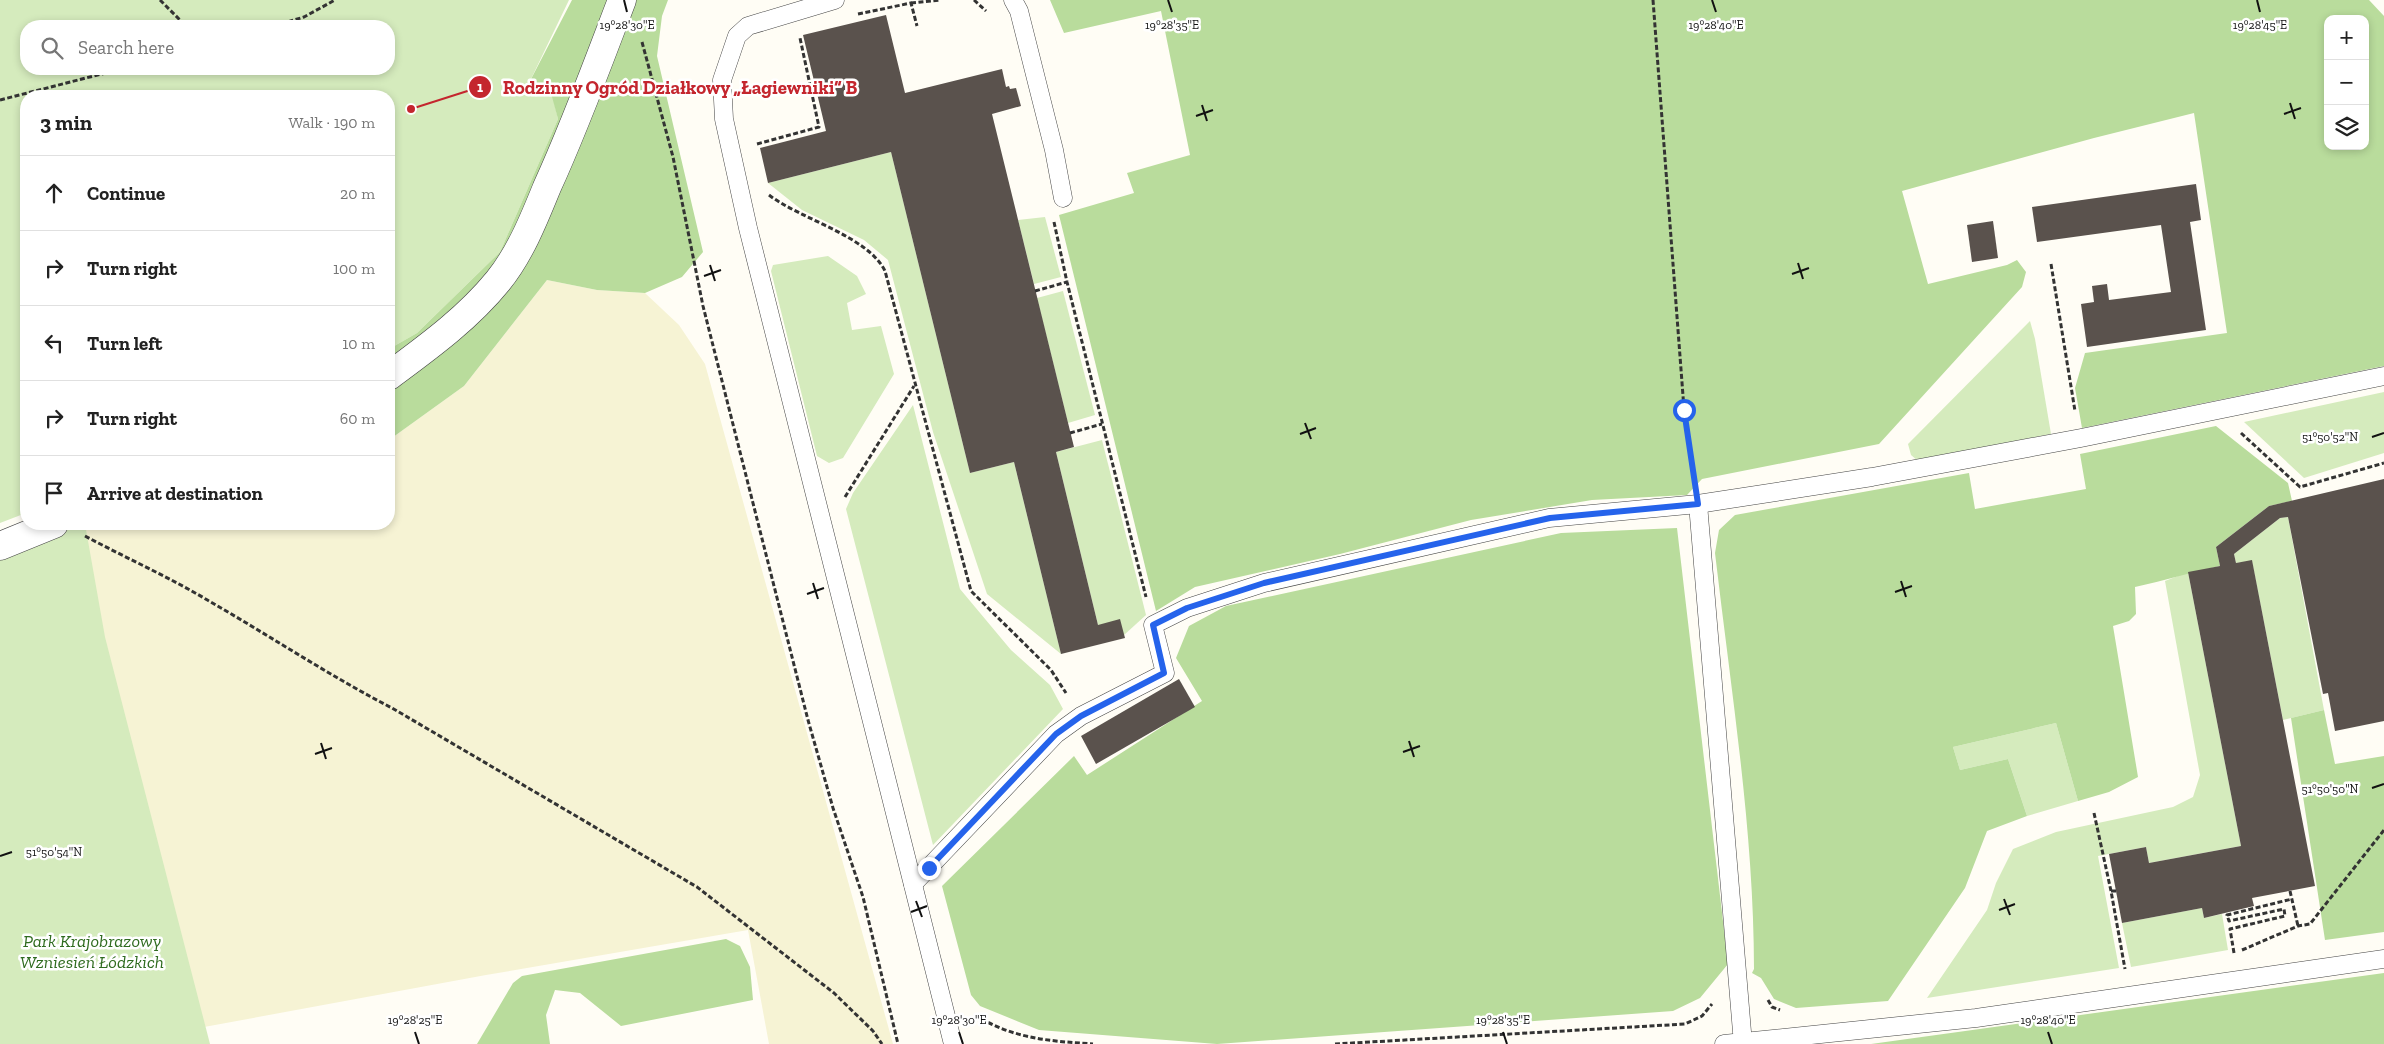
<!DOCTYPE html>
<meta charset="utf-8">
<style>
body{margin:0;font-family:"Zilla Slab",serif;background:#f6f6f6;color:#222}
.controls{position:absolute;right:15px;top:15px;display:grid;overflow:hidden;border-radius:10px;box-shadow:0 2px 8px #0003}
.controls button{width:45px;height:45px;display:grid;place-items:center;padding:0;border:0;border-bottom:1px solid #e0e0e0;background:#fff;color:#222;font:25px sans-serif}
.stop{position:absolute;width:15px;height:15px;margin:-11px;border:4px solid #2563eb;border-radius:50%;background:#fff}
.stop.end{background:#2563eb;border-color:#fff;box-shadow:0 1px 5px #0008}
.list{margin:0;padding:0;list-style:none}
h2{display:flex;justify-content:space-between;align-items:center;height:65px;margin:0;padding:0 20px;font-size:21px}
h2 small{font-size:16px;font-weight:400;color:#767676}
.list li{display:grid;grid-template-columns:32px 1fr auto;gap:15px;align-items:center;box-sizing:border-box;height:75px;padding:0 20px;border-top:1px solid #e0e0e0}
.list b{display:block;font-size:19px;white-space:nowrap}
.list em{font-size:16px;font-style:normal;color:#767676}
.icon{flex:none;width:28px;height:28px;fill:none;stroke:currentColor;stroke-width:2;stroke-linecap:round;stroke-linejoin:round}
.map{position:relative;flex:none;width:2384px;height:1044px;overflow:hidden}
.search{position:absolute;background:#fff;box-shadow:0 2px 8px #0003;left:20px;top:20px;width:375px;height:55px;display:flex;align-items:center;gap:12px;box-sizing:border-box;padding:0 18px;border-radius:20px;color:#767676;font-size:19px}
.panel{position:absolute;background:#fff;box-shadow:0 2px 8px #0003;left:20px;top:90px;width:375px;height:440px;border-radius:20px}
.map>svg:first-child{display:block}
.farmland{fill:#f6f3d4}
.green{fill:#d5ebbd;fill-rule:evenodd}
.forest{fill:#b9dc9c;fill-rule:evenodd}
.building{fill:#5a524d}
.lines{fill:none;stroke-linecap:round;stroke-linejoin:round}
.service-casing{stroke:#444;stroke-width:19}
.minor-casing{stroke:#444;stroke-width:29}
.path{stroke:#333;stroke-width:3;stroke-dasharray:5 2.5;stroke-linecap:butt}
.service{stroke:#fff;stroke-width:18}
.minor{stroke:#fff;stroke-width:28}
.route{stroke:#2563eb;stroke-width:6}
.ticks{fill:none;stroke:#111;stroke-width:2}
.labels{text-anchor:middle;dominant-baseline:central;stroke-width:5;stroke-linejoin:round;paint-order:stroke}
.park-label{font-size:18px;font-style:italic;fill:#2f6b1f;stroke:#fff}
.ticks-label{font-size:12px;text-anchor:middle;fill:#111;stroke:#fff;stroke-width:5;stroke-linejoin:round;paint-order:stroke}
.leader{fill:none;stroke:#c4262e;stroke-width:2}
.callout-dot{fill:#c4262e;stroke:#fff;stroke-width:2}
.mark-label{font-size:15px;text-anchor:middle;font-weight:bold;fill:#fff}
.callout-label{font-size:19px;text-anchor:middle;font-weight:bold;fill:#c4262e;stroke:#fff;stroke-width:5;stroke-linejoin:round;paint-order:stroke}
</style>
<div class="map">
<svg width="2384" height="1044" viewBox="0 0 2384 1044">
<rect width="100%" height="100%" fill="#fffdf5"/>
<path class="farmland" d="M 547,280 L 597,290 L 645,293 L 679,325 L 705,364 L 893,1044 L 769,1044 L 748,930 L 486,975 L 204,1027 L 77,533 L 101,524 L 389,524 L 389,440 L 464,386 Z"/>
<g class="green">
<path d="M 0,0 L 569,0 L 530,81 L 552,93 L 558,119 L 500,252 L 417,333 L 389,349 L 389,96 L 26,96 L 26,513 L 0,523 ZM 26,26 L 389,26 L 389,69 L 26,69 Z"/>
<path d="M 891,152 L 970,473 L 1014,462 L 1061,654 L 987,594 L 933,432 L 888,260 L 864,240 L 802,210 L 768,183 Z"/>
<path d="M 1045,217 L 1061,277 L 1034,284 L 1018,220 Z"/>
<path d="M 828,256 L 857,276 L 866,294 L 847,303 L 852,330 L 881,326 L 894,374 L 843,458 L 829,463 L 817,456 L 771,271 L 773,265 Z"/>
<path d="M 1063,291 L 1095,415 L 1068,423 L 1037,298 Z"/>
<path d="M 2030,321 L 2035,339 L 2051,434 L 1918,461 L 1911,455 L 1908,444 Z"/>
<path d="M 2384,392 L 2384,453 L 2304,478 L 2244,422 Z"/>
<path d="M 913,405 L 960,589 L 1011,650 L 1050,685 L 1063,709 L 933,845 L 846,509 L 853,493 Z"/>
<path d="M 1102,440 L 1146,615 L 1124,635 L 1098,625 L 1056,452 Z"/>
<path d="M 2288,517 L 2324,710 L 2283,720 L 2252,561 L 2236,563 L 2234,554 L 2280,518 Z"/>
<path d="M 26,524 L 85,524 L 105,637 L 210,1044 L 0,1044 L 0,535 Z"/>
<path d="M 2188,572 L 2241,846 L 2149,863 L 2146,847 L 2098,856 L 2119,968 L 1927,998 L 1987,910 L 1996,883 L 2013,849 L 2056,832 L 2173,807 L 2193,797 L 2200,775 L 2165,581 Z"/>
<path d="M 2056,723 L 2078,801 L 2027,816 L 2008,759 L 1960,770 L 1953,747 Z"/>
<path d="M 2202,908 L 2204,918 L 2222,914 L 2228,950 L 2131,967 L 2122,923 Z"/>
</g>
<g class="forest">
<path d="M 572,0 L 668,0 L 662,16 L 657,56 L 703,252 L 682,277 L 645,293 L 597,290 L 547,280 L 464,386 L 389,440 L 389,349 L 417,333 L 500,252 L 558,119 L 551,93 L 530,81 Z"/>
<path d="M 1050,0 L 2369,0 L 2384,16 L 2384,366 L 2082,428 L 2075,388 L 2085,353 L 2227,333 L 2194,113 L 2094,138 L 1902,191 L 1928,284 L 2007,265 L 2017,260 L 2026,272 L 2022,287 L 1879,444 L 1702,479 L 1687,495 L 1592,500 L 1471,520 L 1340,554 L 1195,587 L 1156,611 L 1059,215 L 1134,193 L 1127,173 L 1190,155 L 1161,11 L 1064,33 ZM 2328,19 L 2365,19 L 2365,146 L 2328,146 Z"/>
<path d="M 2216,426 L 2288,483 L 2292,501 L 2269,506 L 2216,547 L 2220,566 C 2191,572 2164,581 2135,587 L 2136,614 L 2129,621 L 2113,626 L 2138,777 L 2109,792 L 2078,801 L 2056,723 L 1953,747 L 1960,770 L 2008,759 L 2027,816 L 1987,831 L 1965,888 L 1888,1001 L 1796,1008 L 1774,999 L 1761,978 L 1752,973 L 1754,969 C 1754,831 1731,691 1715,553 L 1719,530 L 1735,515 L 1969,473 L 1975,509 L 2086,489 L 2080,454 Z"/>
<path d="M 1677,528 L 1728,964 L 1700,998 L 1673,1011 L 1217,1044 L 1039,1030 L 980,1006 L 971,995 L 942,886 L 1074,756 L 1087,775 L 1202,701 L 1176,658 L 1189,626 L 1226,606 L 1561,533 Z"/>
<path d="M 2324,710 L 2335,764 L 2384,756 L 2384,932 L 2325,940 L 2291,718 Z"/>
<path d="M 726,939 L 740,946 L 750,967 L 753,1000 L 621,1026 L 580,993 L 555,990 L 546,1015 L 550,1044 L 477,1044 L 513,983 L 522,976 Z"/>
<path d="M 2384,973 L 2384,1044 L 1871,1044 Z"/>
</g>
<g class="building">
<path d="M 886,15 L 905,93 L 1002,69 L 1006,87 L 1009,86 L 1010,89 L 1016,88 L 1021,106 L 992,114 L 1074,447 L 1056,452 L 1098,625 L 1120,619 L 1125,638 L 1061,654 L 1014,462 L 970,473 L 891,152 L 768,183 L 760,148 L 826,131 L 803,35 Z"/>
<path d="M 2196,184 L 2201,220 L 2190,222 L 2206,330 L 2087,347 L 2081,304 L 2094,302 L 2092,286 L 2107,284 L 2109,300 L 2171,292 L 2161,225 L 2037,242 L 2032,207 Z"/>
<path d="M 1993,221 L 1998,258 L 1972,262 L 1967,225 Z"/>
<path d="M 2384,479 L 2384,721 L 2335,731 L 2328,693 L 2323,694 L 2288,517 L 2280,518 L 2234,554 L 2236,563 L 2252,560 L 2315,886 L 2252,898 L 2254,906 L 2204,918 L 2202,908 L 2122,923 L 2109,854 L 2146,847 L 2149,863 L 2241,846 L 2188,572 L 2220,566 L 2216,547 L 2269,506 Z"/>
<path d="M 1179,679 L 1195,707 L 1096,764 L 1081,736 Z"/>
</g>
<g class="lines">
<g class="service-casing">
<g id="service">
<path d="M 835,0 L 748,26 L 737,36 L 722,80 L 724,119 L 748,228 L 953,1044"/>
<path d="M 1013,0 L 1019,11 L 1054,150 L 1063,198"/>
<path d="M 1698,504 L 1743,1044"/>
<path d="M 913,884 L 1056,734 L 1081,716 L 1165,673 L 1153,625 L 1187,608 L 1264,583 L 1549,518 L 1698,504 L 1872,477 L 2081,438 L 2384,376"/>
<path d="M 1724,1044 L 1976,1018 L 2384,959"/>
</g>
</g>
<g class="minor-casing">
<g id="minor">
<path d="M 389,376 C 428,347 467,319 498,281 C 520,254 534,219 547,187 C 575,126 598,63 622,0"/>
<path d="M 0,546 L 54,524"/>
</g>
</g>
<g class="path">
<path d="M 160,0 L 186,26"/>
<path d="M 974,0 L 986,11"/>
<path d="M 1653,0 L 1684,409 L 1694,478"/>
<path d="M 911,3 L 940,0"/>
<path d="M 858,14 L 911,3 L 917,26"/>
<path d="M 274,26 L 304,17 L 335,0"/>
<path d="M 642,42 L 673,157 L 703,306 L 808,720 L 833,808 L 863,897 L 898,1044"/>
<path d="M 0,100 L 121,69"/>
<path d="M 757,144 L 819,127 L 800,38"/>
<path d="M 769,195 C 800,219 868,236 885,271 L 971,591 L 1051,670 L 1066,693"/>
<path d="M 1054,222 L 1067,282 L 1146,597"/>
<path d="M 2051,264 L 2075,411"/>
<path d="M 1035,291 L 1067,282"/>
<path d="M 1070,433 L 1102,424"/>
<path d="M 2241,433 L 2300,487 L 2384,463"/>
<path d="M 845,497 L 914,386"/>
<path d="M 85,536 C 126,558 169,577 209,601 C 270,636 330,676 392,708 L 697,887 L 834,993 L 873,1031 L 882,1044"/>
<path d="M 2094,813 L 2111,891"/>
<path d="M 2116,891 L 2111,891 L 2125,969"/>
<path d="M 2290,891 L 2298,926"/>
<path d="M 2242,950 L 2298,926 L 2310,924 L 2384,830"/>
<path d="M 2234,953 L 2230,929 L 2285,916 L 2284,909 L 2229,921 L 2227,915 L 2292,899"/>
<path d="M 1768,1000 L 1772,1007 L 1780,1010"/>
<path d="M 975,1015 C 1013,1039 1050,1041 1093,1044"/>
<path d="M 1335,1044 L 1685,1024 L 1702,1016 L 1712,1004"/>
</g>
<use href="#service" class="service"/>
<use href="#minor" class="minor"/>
</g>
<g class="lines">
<path class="route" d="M 929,868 L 1056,734 L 1081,716 L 1164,673 L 1153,625 L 1187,608 L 1264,583 L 1550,518 L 1698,504 L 1684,410"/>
</g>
<path class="ticks" d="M 624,0 L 627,12M 1168,0 L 1172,12M 1712,0 L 1716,12M 2257,0 L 2260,12M 2290,103 L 2295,119M 1202,105 L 1207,121M 2284,114 L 2301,108M 1196,116 L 1213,110M 1798,263 L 1803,279M 710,265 L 715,281M 1792,274 L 1809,268M 704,276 L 721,270M 1305,423 L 1311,439M 1300,434 L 1316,428M 2372,437 L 2384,433M 1901,581 L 1906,597M 813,583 L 818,599M 1895,592 L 1912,586M 807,594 L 824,588M 1409,741 L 1414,757M 321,743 L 326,759M 1403,752 L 1420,746M 315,754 L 332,748M 2372,788 L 2384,784M 0,856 L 12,852M 2004,899 L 2010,915M 916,901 L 922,917M 1999,910 L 2015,904M 911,912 L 927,906M 415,1032 L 419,1044M 959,1032 L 963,1044M 1503,1032 L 1507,1044M 2048,1032 L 2052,1044"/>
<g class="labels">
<g class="park-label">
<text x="92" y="941">Park Krajobrazowy<tspan x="92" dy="21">Wzniesień Łódzkich</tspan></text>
</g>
</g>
<g class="ticks-label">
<text x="627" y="29">19°28'30"E</text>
<text x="1172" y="29">19°28'35"E</text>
<text x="1716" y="29">19°28'40"E</text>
<text x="2260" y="29">19°28'45"E</text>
<text x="2330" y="441">51°50'52"N</text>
<text x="2330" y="793">51°50'50"N</text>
<text x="54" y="856">51°50'54"N</text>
<text x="415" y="1024">19°28'25"E</text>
<text x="959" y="1024">19°28'30"E</text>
<text x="1503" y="1024">19°28'35"E</text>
<text x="2048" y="1024">19°28'40"E</text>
</g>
<path class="leader" d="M411 109L480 87"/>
<g class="callout-dot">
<circle cx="411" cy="109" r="5"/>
<circle cx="480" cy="87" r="12"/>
</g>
<g class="mark-label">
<text x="480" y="92">1</text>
</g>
<g class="callout-label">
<text x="680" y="94">Rodzinny Ogród Działkowy „Łagiewniki” B</text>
</g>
</svg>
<div class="controls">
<button>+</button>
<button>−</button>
<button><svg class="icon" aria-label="layers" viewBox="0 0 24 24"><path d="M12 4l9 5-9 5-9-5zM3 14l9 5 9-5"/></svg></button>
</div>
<div class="stop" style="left:1684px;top:410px"></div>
<div class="stop end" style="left:929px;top:868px"></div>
<div class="search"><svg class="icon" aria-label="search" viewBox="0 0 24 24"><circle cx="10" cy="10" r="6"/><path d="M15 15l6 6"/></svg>Search here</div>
<section class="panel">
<h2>3 min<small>Walk · 190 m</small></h2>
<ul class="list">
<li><svg class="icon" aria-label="ahead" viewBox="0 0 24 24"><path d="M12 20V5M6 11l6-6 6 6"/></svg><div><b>Continue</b></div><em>20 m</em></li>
<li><svg class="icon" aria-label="right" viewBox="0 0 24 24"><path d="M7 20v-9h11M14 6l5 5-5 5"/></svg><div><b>Turn right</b></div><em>100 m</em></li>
<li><svg class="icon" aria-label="left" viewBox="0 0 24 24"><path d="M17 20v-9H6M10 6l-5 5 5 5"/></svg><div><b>Turn left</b></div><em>10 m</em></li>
<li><svg class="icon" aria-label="right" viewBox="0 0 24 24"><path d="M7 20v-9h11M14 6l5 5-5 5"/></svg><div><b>Turn right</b></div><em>60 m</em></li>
<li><svg class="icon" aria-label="arrive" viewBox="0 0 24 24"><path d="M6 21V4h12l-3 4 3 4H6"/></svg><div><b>Arrive at destination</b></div></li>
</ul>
</section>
</div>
